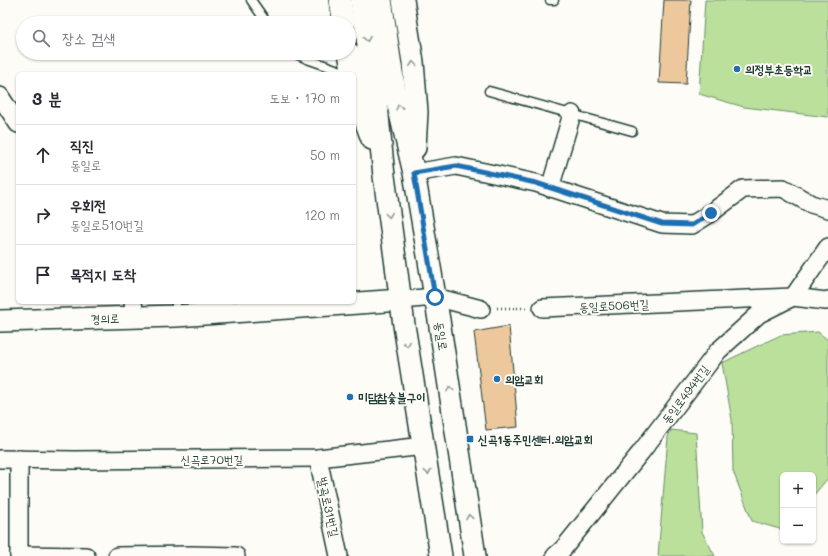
<!DOCTYPE html>
<html lang="ko">
<meta charset="utf-8">
<style>
body{margin:0;font-family:Mali,"Poor Story",sans-serif;background:#f2f2f3;color:#2b2b33}
.controls{position:absolute;right:12px;bottom:12px;display:grid;overflow:hidden;border-radius:6px;box-shadow:0 1px 3px #0004}
.controls button{width:36px;height:36px;display:grid;place-items:center;padding:0;border:0;border-bottom:1px solid #e1e1e2;background:#fff;color:#2b2b33;font:20px sans-serif}
.stop{position:absolute;width:12px;height:12px;margin:-9px;border:3px solid #1f6fb2;border-radius:50%;background:#fff}
.stop.end{background:#1f6fb2;border-color:#fff;box-shadow:0 1px 4px #0008}
.list{margin:0;padding:0;list-style:none}
h2{display:flex;justify-content:space-between;align-items:center;height:52px;margin:0;padding:0 16px;font-size:17px}
h2 small{font-size:13px;font-weight:400;color:#7c7c81}
.list li{display:grid;grid-template-columns:26px 1fr auto;gap:12px;align-items:center;box-sizing:border-box;height:60px;padding:0 16px;border-top:1px solid #e1e1e2}
.list b{display:block;font-size:15px;white-space:nowrap}
.list p{margin:0;font-size:13px;white-space:nowrap;color:#7c7c81}
.list em{font-size:13px;font-style:normal;color:#7c7c81}
.icon{flex:none;width:22px;height:22px;fill:none;stroke:currentColor;stroke-width:2;stroke-linecap:round;stroke-linejoin:round}
.map{position:relative;flex:none;width:828px;height:556px;overflow:hidden}
.search{position:absolute;background:#fff;box-shadow:0 1px 3px #0004;left:16px;top:16px;width:340px;height:44px;display:flex;align-items:center;gap:10px;box-sizing:border-box;padding:0 14px;border-radius:22px;color:#7c7c81;font-size:15px}
.panel{position:absolute;background:#fff;box-shadow:0 1px 3px #0004;left:16px;top:72px;width:340px;height:232px;border-radius:6px}
.map>svg:first-child{display:block}
.green{fill:#bae09c;stroke:#6c8e68}
.building{fill:#edc89d;stroke:#1f3d34}
.lines{fill:none;stroke-linecap:round;stroke-linejoin:round}
.service-casing{stroke:#1f3d34;stroke-width:11}
.minor-casing{stroke:#1f3d34;stroke-width:20}
.tertiary-casing{stroke:#1f3d34;stroke-width:24}
.path{stroke:#1f3d34;stroke-width:2.5;stroke-dasharray:1 3;stroke-linecap:butt}
.service{stroke:#fdfcf7;stroke-width:8}
.minor{stroke:#fdfcf7;stroke-width:17}
.tertiary{stroke:#fdfcf7;stroke-width:21}
.oneway{stroke:#8e9c96}
.route{stroke:#1f6fb2;stroke-width:5}
.poi-dot{fill:#1f6fb2;stroke:#fdfcf7;stroke-width:1.5}
.labels{text-anchor:middle;dominant-baseline:central;stroke-width:4;stroke-linejoin:round;paint-order:stroke}
.poi-label{font-size:12px;font-weight:bold;fill:#1f3d34;stroke:#fdfcf7;text-anchor:start}
.street-label{font-size:12px;fill:#1f3d34;stroke:#fdfcf7}
</style>
<div class="map">
<svg width="828" height="556" viewBox="0 0 828 556">
<rect width="100%" height="100%" fill="#fdfcf7"/>
<filter id="ink" filterUnits="userSpaceOnUse"><feTurbulence type="fractalNoise" baseFrequency=".025" numOctaves="2"/><feDisplacementMap in="SourceGraphic" scale="8" xChannelSelector="R" yChannelSelector="G"/><feConvolveMatrix kernelMatrix="1 2 1 2 8 2 1 2 1" color-interpolation-filters="sRGB"/></filter>
<g filter="url(#ink)">
<g class="green">
<path d="M 705,0 L 828,0 L 828,117 L 744,107 L 699,94 Z"/>
<path d="M 818,332 L 828,340 L 828,478 L 813,496 L 813,475 L 783,475 L 783,530 L 752,521 L 733,471 L 732,420 L 722,363 L 755,347 L 781,335 Z"/>
<path d="M 671,430 L 696,433 L 702,532 L 715,556 L 658,556 L 668,437 Z"/>
</g>
<g class="building">
<path d="M 664,0 L 691,0 L 686,84 L 659,83 Z"/>
<path d="M 509,326 L 518,427 L 486,430 L 474,332 Z"/>
</g>
<g class="lines">
<g class="service-casing">
<g id="service">
<path d="M 251,0 L 267,23"/>
<path d="M 550,0 L 554,0"/>
<path d="M 294,53 L 307,59 L 350,74"/>
<path d="M 489,91 L 632,131"/>
<path d="M 176,302 L 176,315"/>
</g>
</g>
<g class="minor-casing">
<g id="minor">
<path d="M 0,96 L 18,124"/>
<path d="M 414,173 L 456,166 L 536,183 L 662,224 L 692,225 L 711,213 L 743,189 L 783,188 L 811,204 L 828,209"/>
<path d="M 550,188 L 572,114"/>
<path d="M 401,300 L 435,297 L 481,309"/>
<path d="M 133,302 L 135,317"/>
<path d="M 542,308 L 793,297 L 826,301 L 828,300"/>
<path d="M 318,458 L 339,556"/>
<path d="M 0,459 L 75,460 L 318,458 L 424,446"/>
<path d="M 19,459 L 19,556"/>
<path d="M 19,555 L 86,556"/>
<path d="M 117,556 L 191,555 L 236,556"/>
<path d="M 555,556 L 563,549 L 641,452 L 718,351 L 759,314 L 793,297 L 828,247"/>
</g>
</g>
<g class="tertiary-casing">
<g id="tertiary">
<path d="M 340,0 L 344,23"/>
<path d="M 361,0 L 376,96 L 384,176 L 404,325 L 441,556"/>
<path d="M 381,0 L 395,92 L 414,173 L 439,320 L 475,556"/>
<path d="M 403,0 L 413,62 L 417,112 L 415,148"/>
<path d="M 349,53 L 353,74"/>
<path d="M 354,81 L 359,104 L 372,139"/>
<path d="M 0,321 L 176,316 L 401,300"/>
</g>
</g>
<path class="path" d="M 497,308 L 526,308"/>
<use href="#service" class="service"/>
<use href="#minor" class="minor"/>
<use href="#tertiary" class="tertiary"/>
</g>
<defs><path id="oneway-chevron" d="M-2-3.5L2.5 0L-2 3.5" fill="none" stroke-width="1.6" stroke-linecap="round" stroke-linejoin="round"/></defs>
<g class="oneway">
<use href="#oneway-chevron" transform="translate(367 39) rotate(81)"/>
<use href="#oneway-chevron" transform="translate(413 64) rotate(-97)"/>
<use href="#oneway-chevron" transform="translate(399 107) rotate(-103)"/>
<use href="#oneway-chevron" transform="translate(389 215) rotate(82)"/>
<use href="#oneway-chevron" transform="translate(407 344) rotate(81)"/>
<use href="#oneway-chevron" transform="translate(450 389) rotate(-99)"/>
<use href="#oneway-chevron" transform="translate(428 472) rotate(81)"/>
<use href="#oneway-chevron" transform="translate(469 517) rotate(-99)"/>
</g>
</g>
<g class="lines" filter="url(#ink)">
<path class="route" d="M 435,297 L 414,173 L 456,166 L 536,183 L 662,224 L 692,225 L 711,213"/>
</g>
<g class="poi-dot">
<circle cx="737" cy="69" r="4"/>
<circle cx="497" cy="379" r="4"/>
<circle cx="350" cy="397" r="4"/>
<rect x="466" y="435" width="8" height="8" rx="2"/>
</g>
<g class="labels">
<g class="poi-label">
<text x="745" y="69">의정부초등학교</text>
<text x="505" y="379">의암교회</text>
<text x="358" y="397">미담참숯불구이</text>
<text x="478" y="439">신곡1동주민센터.의암교회</text>
</g>
<g class="street-label">
<text transform="translate(614 305) rotate(-3)">동일로506번길</text>
<text transform="translate(105 318) rotate(-2)">경의로</text>
<text transform="translate(442 336) rotate(81)">동일로</text>
<text transform="translate(685 394) rotate(-53)">동일로494번길</text>
<text x="212" y="459">신곡로70번길</text>
<text transform="translate(329 507) rotate(78)">발곡로31번길</text>
</g>
</g>
</svg>
<div class="controls">
<button>+</button>
<button>−</button>
</div>
<div class="stop" style="left:435px;top:297px"></div>
<div class="stop end" style="left:711px;top:213px"></div>
<div class="search"><svg class="icon" aria-label="search" viewBox="0 0 24 24"><circle cx="10" cy="10" r="6"/><path d="M15 15l6 6"/></svg>장소 검색</div>
<section class="panel">
<h2>3 분<small>도보 · 170 m</small></h2>
<ul class="list">
<li><svg class="icon" aria-label="ahead" viewBox="0 0 24 24"><path d="M12 20V5M6 11l6-6 6 6"/></svg><div><b>직진</b><p>동일로</p></div><em>50 m</em></li>
<li><svg class="icon" aria-label="right" viewBox="0 0 24 24"><path d="M7 20v-9h11M14 6l5 5-5 5"/></svg><div><b>우회전</b><p>동일로510번길</p></div><em>120 m</em></li>
<li><svg class="icon" aria-label="arrive" viewBox="0 0 24 24"><path d="M6 21V4h12l-3 4 3 4H6"/></svg><div><b>목적지 도착</b></div></li>
</ul>
</section>
</div>
